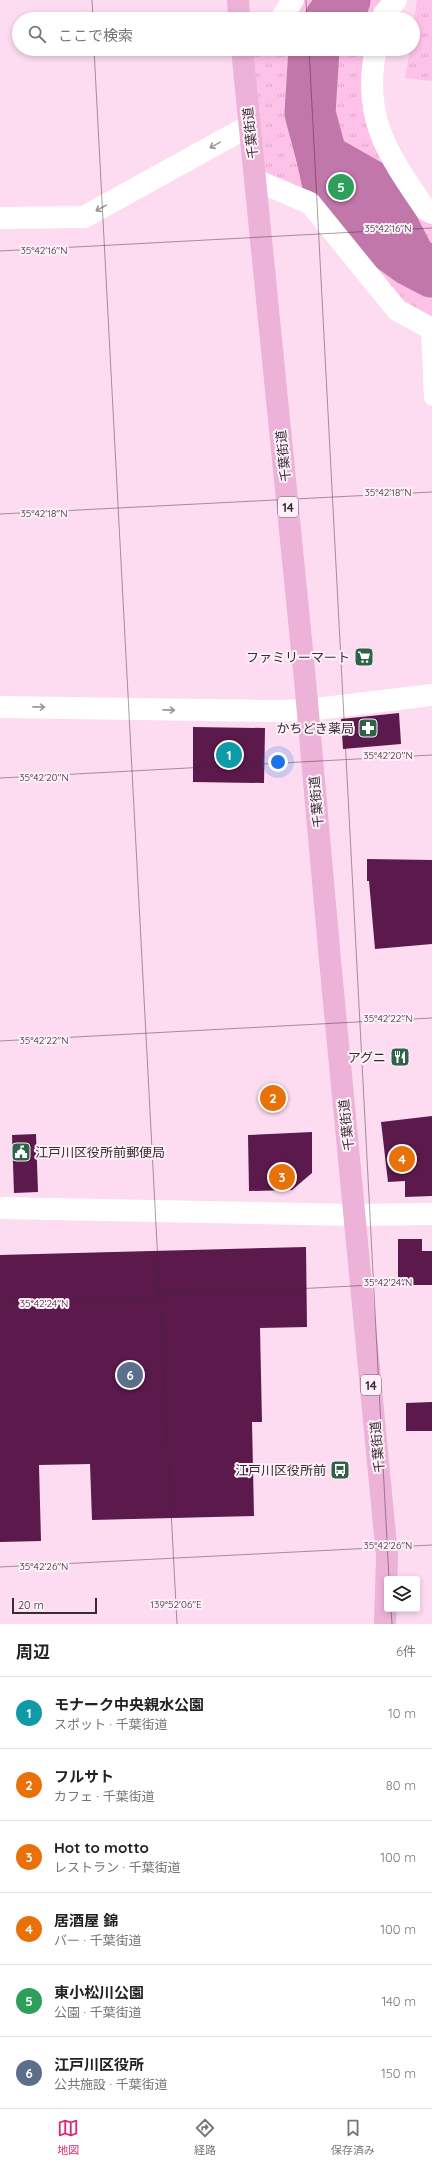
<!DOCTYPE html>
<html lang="ja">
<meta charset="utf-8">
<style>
body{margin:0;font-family:Quicksand,"Noto Sans JP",sans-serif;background:#f6f6f6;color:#222}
.controls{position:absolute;right:12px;bottom:12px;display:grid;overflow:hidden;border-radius:4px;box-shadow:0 2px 6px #0003}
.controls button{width:36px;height:36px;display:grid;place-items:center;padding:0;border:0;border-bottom:1px solid #e0e0e0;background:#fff;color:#222;font:20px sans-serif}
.scale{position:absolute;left:12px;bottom:10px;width:85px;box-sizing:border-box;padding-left:4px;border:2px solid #382c34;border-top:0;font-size:11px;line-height:14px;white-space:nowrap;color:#382c34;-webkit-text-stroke:3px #fdf0f8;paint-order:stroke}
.you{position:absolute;left:278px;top:762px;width:14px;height:14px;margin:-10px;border:3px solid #fff;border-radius:50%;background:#1a73e8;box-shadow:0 0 0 6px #1a73e833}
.badge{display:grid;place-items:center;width:26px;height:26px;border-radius:50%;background:#db2777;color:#fff;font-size:13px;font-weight:700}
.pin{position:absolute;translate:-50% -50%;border:2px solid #fff;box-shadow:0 1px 4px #0006}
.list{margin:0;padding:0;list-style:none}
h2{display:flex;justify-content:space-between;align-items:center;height:52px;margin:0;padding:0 16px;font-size:17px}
h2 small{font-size:13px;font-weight:400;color:#767676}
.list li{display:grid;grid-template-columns:26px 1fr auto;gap:12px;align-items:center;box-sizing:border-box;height:72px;padding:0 16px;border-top:1px solid #e0e0e0}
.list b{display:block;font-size:15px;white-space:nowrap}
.list p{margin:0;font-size:13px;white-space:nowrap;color:#767676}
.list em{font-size:13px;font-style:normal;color:#767676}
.icon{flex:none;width:22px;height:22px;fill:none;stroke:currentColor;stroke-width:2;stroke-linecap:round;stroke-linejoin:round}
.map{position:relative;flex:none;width:432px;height:1624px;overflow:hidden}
.search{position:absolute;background:#fff;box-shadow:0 2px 6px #0003;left:12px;right:12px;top:12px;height:44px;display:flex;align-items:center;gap:10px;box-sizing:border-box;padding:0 14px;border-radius:22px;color:#767676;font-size:15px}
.sheet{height:484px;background:#fff}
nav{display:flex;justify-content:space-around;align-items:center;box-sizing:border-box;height:56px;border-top:1px solid #e0e0e0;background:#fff;font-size:11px;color:#767676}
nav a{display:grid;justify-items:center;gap:2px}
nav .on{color:#db2777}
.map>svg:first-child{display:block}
.park{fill:url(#park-tufts)}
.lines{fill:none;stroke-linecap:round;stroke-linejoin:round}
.river{stroke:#c277aa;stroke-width:51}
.building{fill:#5c194b}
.service{stroke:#fff;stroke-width:16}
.minor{stroke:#fff;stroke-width:22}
.tertiary{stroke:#fff;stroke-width:22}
.trunk{stroke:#ecb2d8;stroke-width:22}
.oneway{stroke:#9c969a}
.ticks{fill:none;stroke:#382c34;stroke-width:1;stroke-opacity:0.45}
.labels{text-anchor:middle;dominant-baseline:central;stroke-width:4;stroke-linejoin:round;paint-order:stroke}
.shield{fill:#fdf0f8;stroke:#73676f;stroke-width:1}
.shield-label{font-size:12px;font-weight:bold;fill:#382c34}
.street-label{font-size:13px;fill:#382c34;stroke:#fdf0f8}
.poi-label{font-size:13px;fill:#382c34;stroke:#fdf0f8;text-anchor:end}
.ticks-label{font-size:10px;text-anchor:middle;fill:#382c34;stroke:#fdf0f8;stroke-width:4;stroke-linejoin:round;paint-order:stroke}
</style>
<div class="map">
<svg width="432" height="1624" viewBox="0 0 432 1624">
<defs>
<pattern id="park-tufts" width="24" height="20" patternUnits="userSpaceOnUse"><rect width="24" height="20" fill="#fec2e9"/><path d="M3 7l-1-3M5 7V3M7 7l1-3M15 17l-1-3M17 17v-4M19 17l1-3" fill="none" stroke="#daa7c8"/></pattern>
</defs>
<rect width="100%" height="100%" fill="#fddbf1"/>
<g class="park">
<path d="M 293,0 L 396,0 L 383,19 L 281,19 Z"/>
<path d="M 417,0 L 432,0 L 432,81 L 405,78 L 410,49 L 413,49 L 413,26 Z"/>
<path d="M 248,49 L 376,49 L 373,113 L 432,213 L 432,329 L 402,313 L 310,203 L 255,180 Z"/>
</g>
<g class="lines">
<g class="river">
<path d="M 330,19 L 345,0"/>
<path d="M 314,49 L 310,113 L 322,158 L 332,204 L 411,261 L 432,272"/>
<path d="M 322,158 L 373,187 L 407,253"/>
</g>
</g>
<g class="building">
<path d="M 399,713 L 401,744 L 343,749 L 341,719 Z"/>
<path d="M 193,727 L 265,728 L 264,783 L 193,782 Z"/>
<path d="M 367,859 L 432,860 L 432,944 L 375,949 L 369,881 L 367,881 Z"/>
<path d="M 432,1116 L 432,1196 L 405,1197 L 405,1181 L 388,1182 L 381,1122 Z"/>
<path d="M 312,1132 L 312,1173 L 292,1190 L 249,1191 L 248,1135 Z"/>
<path d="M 36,1134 L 38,1192 L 14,1193 L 12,1135 Z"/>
<path d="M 398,1239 L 422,1239 L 422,1251 L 432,1251 L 432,1285 L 398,1285 Z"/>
<path d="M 306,1247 L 307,1327 L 260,1328 L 262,1422 L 252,1422 L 254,1516 L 92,1520 L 90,1464 L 39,1465 L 41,1541 L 0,1542 L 0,1255 Z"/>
<path d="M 432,1402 L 432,1431 L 406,1431 L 406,1403 Z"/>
</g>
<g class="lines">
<path class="service" d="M 429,327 L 432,398"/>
<g class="minor">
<path d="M 281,19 L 293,0"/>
<path d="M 383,19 L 384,14 L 396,0"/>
<path d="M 376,49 C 361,118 389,156 426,210 L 432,213"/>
<path d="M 255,180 L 310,203 L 397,310 L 432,329"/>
<path d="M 0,218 L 84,217 L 249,126"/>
<path d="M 0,707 L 276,711 L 308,710 L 432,695"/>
<path d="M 355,1215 L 432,1214"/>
</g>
<path class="tertiary" d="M 0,1208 L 355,1215"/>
<g class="trunk">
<path d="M 238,0 L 239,19"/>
<path d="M 242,49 L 305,680 L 330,960 L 384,1525 L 387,1556 L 385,1624"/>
</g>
</g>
<defs><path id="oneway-shaft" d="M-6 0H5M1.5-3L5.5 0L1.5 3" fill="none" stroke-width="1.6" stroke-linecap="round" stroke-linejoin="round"/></defs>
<g class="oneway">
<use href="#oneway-shaft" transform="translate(215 145) rotate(151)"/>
<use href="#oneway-shaft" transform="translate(101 208) rotate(151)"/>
<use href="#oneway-shaft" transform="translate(39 707) rotate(1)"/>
<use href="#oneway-shaft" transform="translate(169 710) rotate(1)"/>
</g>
<path class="ticks" d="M 92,0 L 93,19M 306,0 L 307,19M 94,49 L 177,1624M 309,49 L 389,1579M 0,251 L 432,228M 0,514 L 432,492M 0,778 L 432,755M 0,1041 L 432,1018M 0,1304 L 432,1282M 0,1567 L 432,1545M 391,1609 L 392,1624"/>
<defs>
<g id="supermarket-square" transform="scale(1)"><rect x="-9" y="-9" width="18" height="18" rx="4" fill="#2e6348" stroke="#fdf0f8"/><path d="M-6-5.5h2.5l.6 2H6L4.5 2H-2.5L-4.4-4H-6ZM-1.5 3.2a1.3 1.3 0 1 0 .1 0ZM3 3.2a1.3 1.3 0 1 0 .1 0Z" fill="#fff"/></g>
<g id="pharmacy-square" transform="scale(1)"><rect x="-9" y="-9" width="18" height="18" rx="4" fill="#2e6348" stroke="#fdf0f8"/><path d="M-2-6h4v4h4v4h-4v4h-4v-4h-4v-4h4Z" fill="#fff"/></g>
<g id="restaurant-square" transform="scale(1)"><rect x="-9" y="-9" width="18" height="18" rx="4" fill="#2e6348" stroke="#fdf0f8"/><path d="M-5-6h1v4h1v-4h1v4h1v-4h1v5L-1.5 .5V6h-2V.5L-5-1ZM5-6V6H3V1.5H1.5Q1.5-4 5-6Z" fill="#fff"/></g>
<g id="civic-square" transform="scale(1)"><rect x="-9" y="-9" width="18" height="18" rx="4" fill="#2e6348" stroke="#fdf0f8"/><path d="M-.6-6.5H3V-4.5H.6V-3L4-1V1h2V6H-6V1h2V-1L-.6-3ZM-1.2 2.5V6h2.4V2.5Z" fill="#fff"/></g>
<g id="bus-square" transform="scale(1)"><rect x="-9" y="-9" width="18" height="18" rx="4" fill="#2e6348" stroke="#fdf0f8"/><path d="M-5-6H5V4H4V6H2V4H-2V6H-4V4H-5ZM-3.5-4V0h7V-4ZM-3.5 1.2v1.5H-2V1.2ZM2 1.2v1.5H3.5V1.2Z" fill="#fff"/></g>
</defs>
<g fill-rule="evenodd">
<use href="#supermarket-square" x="364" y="657"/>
<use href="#pharmacy-square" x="368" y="728"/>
<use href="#restaurant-square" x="400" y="1057"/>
<use href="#civic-square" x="21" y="1152"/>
<use href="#bus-square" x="340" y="1470"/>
</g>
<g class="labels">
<g class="shield">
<rect x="278" y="497" width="20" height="20" rx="3"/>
<rect x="361" y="1375" width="20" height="20" rx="3"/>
</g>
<g class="shield-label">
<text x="288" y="507">14</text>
<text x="371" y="1385">14</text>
</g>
<g class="street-label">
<text transform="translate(250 133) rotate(-96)">千葉街道</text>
<text transform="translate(283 456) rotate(-96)">千葉街道</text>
<text transform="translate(316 802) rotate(-95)">千葉街道</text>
<text transform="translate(346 1125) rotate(-96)">千葉街道</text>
<text transform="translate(377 1447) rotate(-95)">千葉街道</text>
</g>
<g class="poi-label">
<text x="350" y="657">ファミリーマート</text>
<text x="354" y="728">かちどき薬局</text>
<text x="386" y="1057">アグニ</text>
<text x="35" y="1152" text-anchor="start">江戸川区役所前郵便局</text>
<text x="326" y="1470">江戸川区役所前</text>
</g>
</g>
<g class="ticks-label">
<text x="388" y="232">35°42'16"N</text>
<text x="44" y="254">35°42'16"N</text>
<text x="388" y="496">35°42'18"N</text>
<text x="44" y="517">35°42'18"N</text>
<text x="388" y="759">35°42'20"N</text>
<text x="44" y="781">35°42'20"N</text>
<text x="388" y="1022">35°42'22"N</text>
<text x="44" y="1044">35°42'22"N</text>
<text x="388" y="1286">35°42'24"N</text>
<text x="44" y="1307">35°42'24"N</text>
<text x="388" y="1549">35°42'26"N</text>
<text x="44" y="1570">35°42'26"N</text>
<text x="176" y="1608">139°52'06"E</text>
</g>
</svg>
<div class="controls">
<button><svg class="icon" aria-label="layers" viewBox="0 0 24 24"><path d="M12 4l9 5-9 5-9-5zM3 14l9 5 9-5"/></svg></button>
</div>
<div class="scale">20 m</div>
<div class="you"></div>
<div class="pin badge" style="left:229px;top:755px;background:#0f9aa8">1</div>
<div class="pin badge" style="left:273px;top:1098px;background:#e8710a">2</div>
<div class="pin badge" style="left:282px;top:1177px;background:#e8710a">3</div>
<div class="pin badge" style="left:402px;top:1159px;background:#e8710a">4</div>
<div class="pin badge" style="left:341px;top:187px;background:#2e9e5b">5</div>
<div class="pin badge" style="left:130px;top:1375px;background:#5c6f8a">6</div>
<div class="search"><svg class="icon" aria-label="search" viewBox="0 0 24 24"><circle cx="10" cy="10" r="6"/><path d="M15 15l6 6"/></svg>ここで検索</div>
</div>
<section class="sheet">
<h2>周辺<small>6件</small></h2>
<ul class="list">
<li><span class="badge" style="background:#0f9aa8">1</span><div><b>モナーク中央親水公園</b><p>スポット · 千葉街道</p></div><em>10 m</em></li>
<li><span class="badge" style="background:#e8710a">2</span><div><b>フルサト</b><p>カフェ · 千葉街道</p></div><em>80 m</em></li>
<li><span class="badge" style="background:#e8710a">3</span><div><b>Hot to motto</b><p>レストラン · 千葉街道</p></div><em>100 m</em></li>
<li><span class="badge" style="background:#e8710a">4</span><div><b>居酒屋 錦</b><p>バー · 千葉街道</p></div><em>100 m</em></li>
<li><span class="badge" style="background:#2e9e5b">5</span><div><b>東小松川公園</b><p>公園 · 千葉街道</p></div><em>140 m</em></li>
<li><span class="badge" style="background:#5c6f8a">6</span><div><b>江戸川区役所</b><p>公共施設 · 千葉街道</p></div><em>150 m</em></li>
</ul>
</section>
<nav>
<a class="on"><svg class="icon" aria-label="map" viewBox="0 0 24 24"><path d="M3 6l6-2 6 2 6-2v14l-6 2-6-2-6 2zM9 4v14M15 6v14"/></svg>地図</a>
<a><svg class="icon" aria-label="directions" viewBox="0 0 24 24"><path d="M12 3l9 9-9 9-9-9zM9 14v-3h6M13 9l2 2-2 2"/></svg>経路</a>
<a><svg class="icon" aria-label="saved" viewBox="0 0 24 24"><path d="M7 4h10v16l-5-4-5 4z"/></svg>保存済み</a>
</nav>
